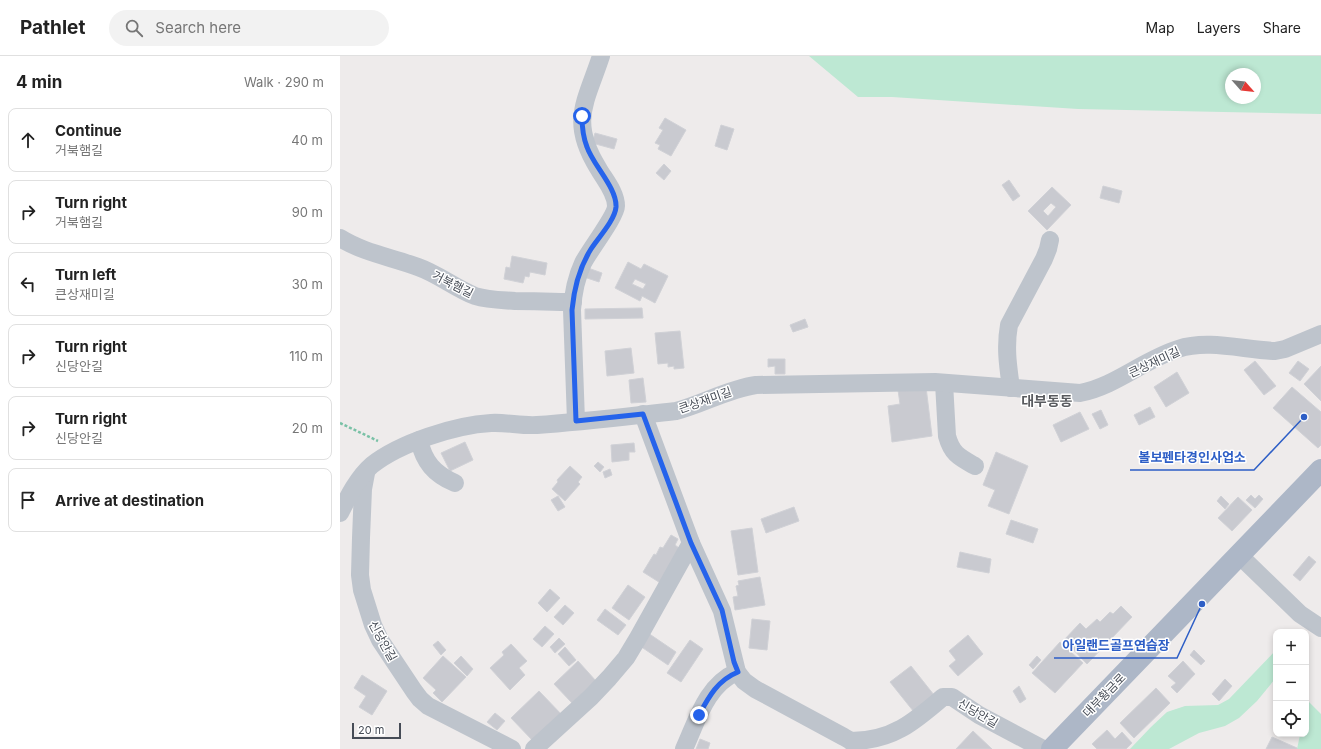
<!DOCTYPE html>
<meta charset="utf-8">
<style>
body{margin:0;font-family:Inter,"Noto Sans KR",sans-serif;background:#f2f2f2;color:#222}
.controls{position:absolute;right:12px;bottom:12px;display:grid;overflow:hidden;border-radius:8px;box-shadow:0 2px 6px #0003}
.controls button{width:36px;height:36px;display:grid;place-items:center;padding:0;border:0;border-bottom:1px solid #e0e0e0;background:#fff;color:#222;font:20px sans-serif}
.compass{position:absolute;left:885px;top:12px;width:36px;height:36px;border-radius:50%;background:#fff;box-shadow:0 2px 6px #0003;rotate:117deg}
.scale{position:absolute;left:12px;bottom:10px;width:49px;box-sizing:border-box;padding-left:4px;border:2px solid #464c56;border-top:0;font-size:11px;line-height:14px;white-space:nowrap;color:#464c56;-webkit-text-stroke:3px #fff;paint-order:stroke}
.stop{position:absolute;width:12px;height:12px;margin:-9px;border:3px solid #2563eb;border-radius:50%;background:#fff}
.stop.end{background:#2563eb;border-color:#fff;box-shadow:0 1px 4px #0008}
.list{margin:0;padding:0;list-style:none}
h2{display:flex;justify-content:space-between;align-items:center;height:52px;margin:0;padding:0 16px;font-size:17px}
h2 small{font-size:13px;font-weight:400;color:#767676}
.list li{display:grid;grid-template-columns:26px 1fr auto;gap:12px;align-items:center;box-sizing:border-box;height:64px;margin:0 8px 8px;padding:0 8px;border:1px solid #e0e0e0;border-radius:8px}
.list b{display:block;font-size:15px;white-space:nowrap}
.list p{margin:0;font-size:13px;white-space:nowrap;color:#767676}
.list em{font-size:13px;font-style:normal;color:#767676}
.icon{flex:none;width:22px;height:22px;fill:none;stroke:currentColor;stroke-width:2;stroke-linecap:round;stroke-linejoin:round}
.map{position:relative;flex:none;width:981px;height:693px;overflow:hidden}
header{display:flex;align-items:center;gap:24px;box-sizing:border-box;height:56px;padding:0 20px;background:#fff;border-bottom:1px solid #e0e0e0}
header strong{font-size:19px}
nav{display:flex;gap:22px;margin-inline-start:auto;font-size:14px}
.search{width:280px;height:36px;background:#f2f2f2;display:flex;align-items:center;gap:10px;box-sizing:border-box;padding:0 14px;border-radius:22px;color:#767676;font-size:15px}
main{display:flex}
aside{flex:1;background:#fff}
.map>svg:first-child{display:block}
.green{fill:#bde8d3;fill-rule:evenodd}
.building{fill:#c9cad0;stroke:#d0d1d6;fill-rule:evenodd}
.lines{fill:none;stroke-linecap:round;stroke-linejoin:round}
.path{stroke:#79c1a6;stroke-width:2.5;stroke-dasharray:3 2;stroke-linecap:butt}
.minor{stroke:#bec4cc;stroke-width:18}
.major{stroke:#adb7c7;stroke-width:22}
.route{stroke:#2563eb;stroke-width:5}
.labels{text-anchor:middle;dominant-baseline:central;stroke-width:3;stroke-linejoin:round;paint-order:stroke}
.street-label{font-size:12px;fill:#464c56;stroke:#fff}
.quarter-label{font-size:14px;font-weight:bold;fill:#595b5f;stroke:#fff}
.leader{fill:none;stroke:#2d5ec6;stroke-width:1.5}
.callout-dot{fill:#2d5ec6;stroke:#fff;stroke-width:1.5}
.callout-label{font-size:13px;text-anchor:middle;font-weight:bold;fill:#2d5ec6;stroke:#fff;stroke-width:3;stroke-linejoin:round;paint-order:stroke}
</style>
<header>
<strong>Pathlet</strong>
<div class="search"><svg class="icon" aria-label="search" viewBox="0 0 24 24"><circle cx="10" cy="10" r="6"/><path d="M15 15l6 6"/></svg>Search here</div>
<nav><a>Map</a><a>Layers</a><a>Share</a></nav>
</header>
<main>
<aside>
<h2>4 min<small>Walk · 290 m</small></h2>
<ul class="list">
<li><svg class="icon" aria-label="ahead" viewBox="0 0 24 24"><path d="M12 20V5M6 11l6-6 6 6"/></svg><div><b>Continue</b><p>거북햄길</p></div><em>40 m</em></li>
<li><svg class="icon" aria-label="right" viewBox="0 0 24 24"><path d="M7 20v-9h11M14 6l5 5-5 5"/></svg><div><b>Turn right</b><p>거북햄길</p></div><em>90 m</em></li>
<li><svg class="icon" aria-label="left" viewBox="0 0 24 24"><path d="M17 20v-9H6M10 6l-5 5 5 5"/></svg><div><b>Turn left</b><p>큰상재미길</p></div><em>30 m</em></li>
<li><svg class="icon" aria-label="right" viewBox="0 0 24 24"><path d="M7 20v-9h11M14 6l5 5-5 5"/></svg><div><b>Turn right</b><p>신당안길</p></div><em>110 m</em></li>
<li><svg class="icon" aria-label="right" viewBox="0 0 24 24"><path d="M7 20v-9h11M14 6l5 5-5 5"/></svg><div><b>Turn right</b><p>신당안길</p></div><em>20 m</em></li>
<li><svg class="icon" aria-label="arrive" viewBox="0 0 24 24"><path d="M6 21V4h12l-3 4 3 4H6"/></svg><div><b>Arrive at destination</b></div></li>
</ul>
</aside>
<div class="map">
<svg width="981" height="693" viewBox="0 0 981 693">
<rect width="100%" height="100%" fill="#eeebeb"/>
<g class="green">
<path d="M 469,0 L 981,0 L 981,58 L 738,53 L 552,41 L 518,41 ZM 891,18 L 915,18 L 915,42 L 891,42 Z"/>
<path d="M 936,594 L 936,620 L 935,623 L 917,645 L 899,662 L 885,670 L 859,677 L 829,693 L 790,693 L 811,671 L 827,656 L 845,650 L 878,649 L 889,643 Z"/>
<path d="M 966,643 L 981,658 L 981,693 L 957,693 L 960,679 L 959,678 L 966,678 Z"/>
</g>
<g class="building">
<path d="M 325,62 L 346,74 L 331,100 L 318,93 L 320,89 L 315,87 L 323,74 L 319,72 Z"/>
<path d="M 381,69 L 394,73 L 387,94 L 375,90 Z"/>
<path d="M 255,77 L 277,83 L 274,93 L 252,87 Z"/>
<path d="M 324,108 L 331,115 L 324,124 L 316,117 Z"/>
<path d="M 669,124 L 680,140 L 673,145 L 662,129 Z"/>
<path d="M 763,130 L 782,135 L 779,147 L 760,142 Z"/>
<path d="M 712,131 L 731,149 L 707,174 L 688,155 ZM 711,147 L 716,151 L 708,160 L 703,155 Z"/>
<path d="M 172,200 L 207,207 L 205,219 L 190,216 L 189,221 L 185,220 L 183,227 L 164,223 L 166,211 L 170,212 Z"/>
<path d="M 288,206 L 301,213 L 304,208 L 328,220 L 315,247 L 302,240 L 300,245 L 275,232 ZM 295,223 L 306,228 L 303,233 L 292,228 Z"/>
<path d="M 248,212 L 262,217 L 259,226 L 244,221 Z"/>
<path d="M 302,252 L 303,262 L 245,263 L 245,253 Z"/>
<path d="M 465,263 L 468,271 L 453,276 L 450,269 Z"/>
<path d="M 340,275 L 344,312 L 334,313 L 334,310 L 328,311 L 328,307 L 318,308 L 315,277 Z"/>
<path d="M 291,292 L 294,317 L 267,320 L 265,295 Z"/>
<path d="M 428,303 L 445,303 L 445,318 L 435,318 L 435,310 L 428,311 Z"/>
<path d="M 915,305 L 936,330 L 924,339 L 904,314 Z"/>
<path d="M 958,305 L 969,313 L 960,325 L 949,317 Z"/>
<path d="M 981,310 L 981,345 L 964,328 Z"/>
<path d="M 837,316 L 849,337 L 826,351 L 814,331 Z"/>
<path d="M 303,322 L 306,346 L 291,347 L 289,324 Z"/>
<path d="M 586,331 L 592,380 L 552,386 L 548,350 L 560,348 L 558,334 Z"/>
<path d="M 952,331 L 981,356 L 981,389 L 978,392 L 933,352 Z"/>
<path d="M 810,351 L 815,361 L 799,369 L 794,359 Z"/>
<path d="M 761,354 L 768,369 L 760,373 L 752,358 Z"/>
<path d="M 740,356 L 749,373 L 721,386 L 713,369 Z"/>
<path d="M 125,386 L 133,404 L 110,415 L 101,397 Z"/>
<path d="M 294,387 L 295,396 L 289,396 L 289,404 L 272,406 L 271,389 Z"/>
<path d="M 656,396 L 688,410 L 669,458 L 648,450 L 655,434 L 643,429 Z"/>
<path d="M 258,406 L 264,411 L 260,416 L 254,410 Z"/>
<path d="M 230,410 L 242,421 L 238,426 L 240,428 L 225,445 L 212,433 L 218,426 L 217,424 Z"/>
<path d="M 270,413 L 272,419 L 265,422 L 263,416 Z"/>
<path d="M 911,439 L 915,443 L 919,439 L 923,443 L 915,452 L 906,444 Z"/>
<path d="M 218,440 L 225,451 L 218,455 L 211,444 Z"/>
<path d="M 881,440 L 889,448 L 885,453 L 877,445 Z"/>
<path d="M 898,441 L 912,454 L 892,475 L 878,462 Z"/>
<path d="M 454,451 L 459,465 L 426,477 L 421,463 Z"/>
<path d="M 671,464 L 698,473 L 693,487 L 666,478 Z"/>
<path d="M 412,472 L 418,516 L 398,519 L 391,475 Z"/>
<path d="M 331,479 L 338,483 L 335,489 L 339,492 L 322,528 L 303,516 L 314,498 L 316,499 L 320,491 L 323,492 Z"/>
<path d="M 620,496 L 651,503 L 649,517 L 617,511 Z"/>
<path d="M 969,500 L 976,506 L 960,525 L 953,519 Z"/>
<path d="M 420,521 L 425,549 L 395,554 L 393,541 L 398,540 L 396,530 L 399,529 L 398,525 Z"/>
<path d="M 288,529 L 305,541 L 289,564 L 272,552 Z"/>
<path d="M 210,533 L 220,542 L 207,556 L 198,547 Z"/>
<path d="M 225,549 L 234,557 L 223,569 L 214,561 Z"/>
<path d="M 781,550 L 792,561 L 747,608 L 724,584 L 740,567 L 746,573 L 757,563 L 760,566 L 770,556 L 773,558 Z"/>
<path d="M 265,553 L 286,569 L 278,579 L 257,564 Z"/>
<path d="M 412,563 L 430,565 L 427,594 L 409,592 Z"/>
<path d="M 205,570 L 214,578 L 202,591 L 193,583 Z"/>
<path d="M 308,577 L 336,596 L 328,609 L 300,590 Z"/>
<path d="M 628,579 L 643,598 L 618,620 L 609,610 L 616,604 L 609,595 Z"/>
<path d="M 219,582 L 225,588 L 215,597 L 210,591 Z"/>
<path d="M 350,584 L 363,593 L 341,626 L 327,617 Z"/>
<path d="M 98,585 L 106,594 L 101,599 L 93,589 Z"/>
<path d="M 720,586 L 743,607 L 715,637 L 692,617 Z"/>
<path d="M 171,588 L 187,605 L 179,612 L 185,619 L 170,634 L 150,612 L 164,599 L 162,596 Z"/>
<path d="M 225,591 L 236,604 L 229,610 L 218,598 Z"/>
<path d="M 854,594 L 865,605 L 861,609 L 850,599 Z"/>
<path d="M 103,600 L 126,621 L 102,646 L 93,637 L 96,634 L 83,622 Z"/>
<path d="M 121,600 L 133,613 L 127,620 L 114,607 Z"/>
<path d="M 697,600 L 701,604 L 693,613 L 689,609 Z"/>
<path d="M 238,605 L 256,625 L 232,647 L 214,628 Z"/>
<path d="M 843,605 L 855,618 L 837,637 L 831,631 L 836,627 L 828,620 Z"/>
<path d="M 571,610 L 594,639 L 574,656 L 550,626 Z"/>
<path d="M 22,619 L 47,635 L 32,659 L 19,651 L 26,640 L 14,632 Z"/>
<path d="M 885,623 L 892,630 L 879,645 L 872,638 Z"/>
<path d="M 679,630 L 686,643 L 680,647 L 673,635 Z"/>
<path d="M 816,632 L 830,647 L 794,682 L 780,667 Z"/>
<path d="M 199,635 L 222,659 L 194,686 L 171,662 Z"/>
<path d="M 155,657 L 165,665 L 157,674 L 147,666 Z"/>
<path d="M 767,674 L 775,683 L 782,676 L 792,687 L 786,693 L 757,693 L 752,688 Z"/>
<path d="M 633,675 L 652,693 L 616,693 Z"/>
<path d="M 932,681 L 957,692 L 957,693 L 926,693 Z"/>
<path d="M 360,683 L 370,687 L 368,693 L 356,693 Z"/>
</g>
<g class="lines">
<path class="path" d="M 0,367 L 38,385"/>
<g class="minor">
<path d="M 0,182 C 24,197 51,201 78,211 C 98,218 115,232 135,240 C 148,244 161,244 175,245 C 194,245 213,246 233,246"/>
<path d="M 604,327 L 607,380 C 612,398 619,401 635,410"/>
<path d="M 671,332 C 668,310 665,291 669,269 L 704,203 L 708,193 L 710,184"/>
<path d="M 303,358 L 351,487 L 382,555 L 397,616 L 404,625 L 415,633 L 504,681 L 511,685 L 518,693"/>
<path d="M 236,365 L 232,254 C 233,238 236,222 243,207 C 249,195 276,160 276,150 C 276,136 264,123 258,112 C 229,65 246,46 261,0"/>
<path d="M 79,384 C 84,406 94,418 115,427"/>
<path d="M 26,417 L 23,433 L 21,482 L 20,519 L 22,534 L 33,569 L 40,584 L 74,635 L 80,643 L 88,650 L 172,693"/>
<path d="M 0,457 C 8,441 18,421 32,409 C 60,387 115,369 151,367 C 166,366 181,370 197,369 C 243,366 290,360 336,355 C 363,348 388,333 416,329 L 595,326 L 740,337 C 776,330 803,304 838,293 C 868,283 904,294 935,295 L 945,293 L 981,278"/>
<path d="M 899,499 L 960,558 L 981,572"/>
<path d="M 511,685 C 552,685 574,666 603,641 L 612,641 L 639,659 L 703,693"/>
<path d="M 194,693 L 251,641 L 269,622 L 286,602 L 298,582 L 351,487"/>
<path d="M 344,693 C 357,665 366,629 397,616"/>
</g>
<path class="major" d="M 712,693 L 981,414"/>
</g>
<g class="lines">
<path class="route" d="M 242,60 C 242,71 243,81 247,91 C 253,109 277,132 276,151 C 275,164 258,182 251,193 C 239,212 234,233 232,254 L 236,365 L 303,358 L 351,487 L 382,554 L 394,606 L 398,616 C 378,624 369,640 359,659"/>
</g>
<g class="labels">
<g class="street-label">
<text transform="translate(113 228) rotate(27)">거북햄길</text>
<text transform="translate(814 306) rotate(-25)">큰상재미길</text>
<text transform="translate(365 344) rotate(-19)">큰상재미길</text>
<text transform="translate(43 585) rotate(61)">신당안길</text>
<text transform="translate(764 639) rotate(-46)">대부황금로</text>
<text transform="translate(638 657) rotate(30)">신당안길</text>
</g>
<g class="quarter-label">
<text x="707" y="344">대부동동</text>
</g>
</g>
<path class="leader" d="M964 361L914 414H790M862 548L837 602H714"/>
<g class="callout-dot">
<circle cx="964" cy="361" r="4"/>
<circle cx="862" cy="548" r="4"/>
</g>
<g class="callout-label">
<text x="852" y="406">볼보펜타경인사업소</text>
<text x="776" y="594">아일랜드골프연습장</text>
</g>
</svg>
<div class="controls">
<button>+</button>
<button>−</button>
<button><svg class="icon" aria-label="locate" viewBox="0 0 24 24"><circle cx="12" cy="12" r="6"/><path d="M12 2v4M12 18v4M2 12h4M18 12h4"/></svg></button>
</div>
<svg class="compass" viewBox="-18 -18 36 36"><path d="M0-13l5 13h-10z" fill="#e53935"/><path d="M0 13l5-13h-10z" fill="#767676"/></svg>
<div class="scale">20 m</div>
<div class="stop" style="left:242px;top:60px"></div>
<div class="stop end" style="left:359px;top:659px"></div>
</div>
</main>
